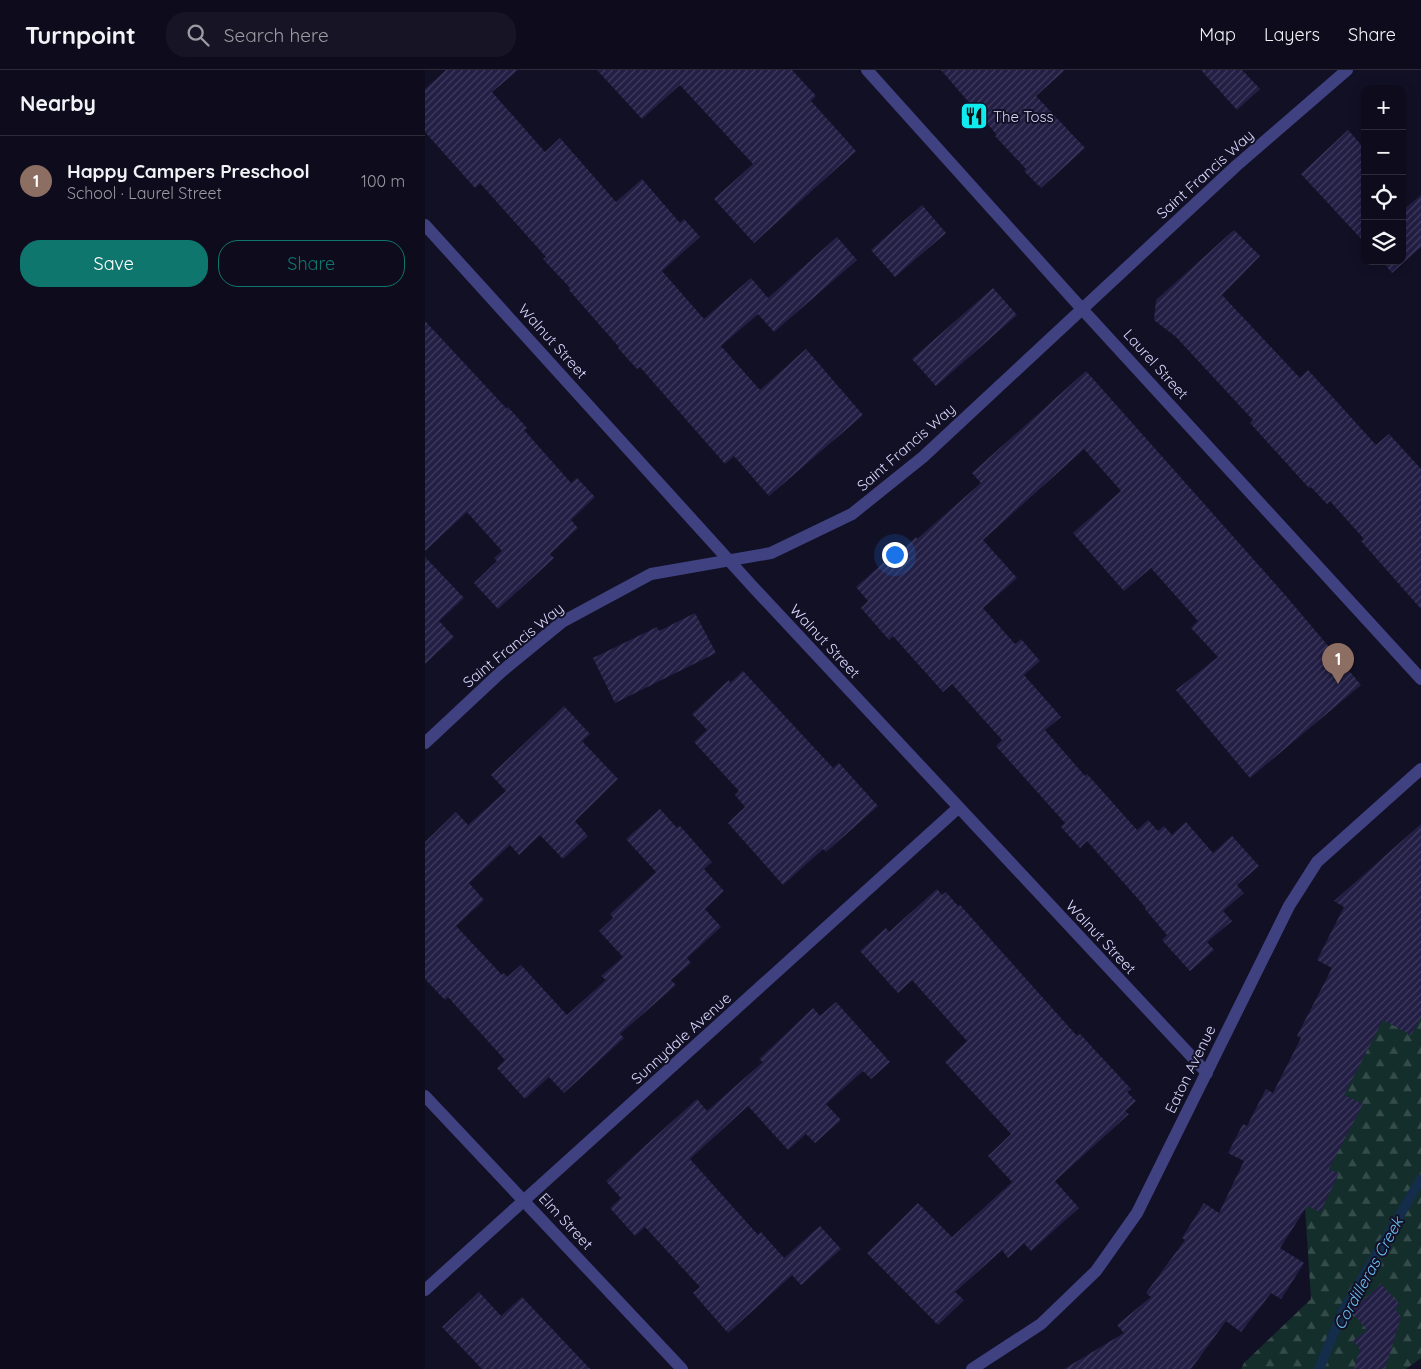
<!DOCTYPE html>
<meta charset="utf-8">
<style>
body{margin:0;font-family:Quicksand,sans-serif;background:#171525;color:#f1f3f6}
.controls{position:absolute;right:15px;top:15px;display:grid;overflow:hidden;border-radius:10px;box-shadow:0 2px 12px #0003}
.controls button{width:45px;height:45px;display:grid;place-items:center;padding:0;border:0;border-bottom:1px solid #2e2c3b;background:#0e0c1c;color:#f1f3f6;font:25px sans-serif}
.you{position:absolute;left:469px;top:484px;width:18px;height:18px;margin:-12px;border:4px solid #fff;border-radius:50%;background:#1a73e8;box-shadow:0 0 0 8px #1a73e833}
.badge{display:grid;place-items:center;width:32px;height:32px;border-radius:50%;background:#0f766e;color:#fff;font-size:16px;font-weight:700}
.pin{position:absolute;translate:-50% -41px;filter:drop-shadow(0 1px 2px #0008)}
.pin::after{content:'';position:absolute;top:26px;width:18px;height:15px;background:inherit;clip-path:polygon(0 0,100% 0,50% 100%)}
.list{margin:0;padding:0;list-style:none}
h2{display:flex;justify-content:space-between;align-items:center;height:65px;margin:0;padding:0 20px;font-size:21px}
h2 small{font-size:16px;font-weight:400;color:#9b9ba3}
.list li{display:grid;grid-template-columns:32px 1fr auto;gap:15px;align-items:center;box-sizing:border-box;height:90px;padding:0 20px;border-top:1px solid #2e2c3b}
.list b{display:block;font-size:19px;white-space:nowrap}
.list p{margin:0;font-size:16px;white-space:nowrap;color:#9b9ba3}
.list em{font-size:16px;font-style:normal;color:#9b9ba3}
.actions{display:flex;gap:10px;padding:15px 20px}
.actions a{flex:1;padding:11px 0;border:1px solid #0f766e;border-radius:20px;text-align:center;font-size:18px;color:#0f766e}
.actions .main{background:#0f766e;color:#fff}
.icon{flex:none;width:28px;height:28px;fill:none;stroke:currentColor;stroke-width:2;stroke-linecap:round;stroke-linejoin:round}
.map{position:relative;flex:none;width:996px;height:1299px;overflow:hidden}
header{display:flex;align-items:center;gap:30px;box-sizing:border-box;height:70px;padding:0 25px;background:#0e0c1c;border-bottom:1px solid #2e2c3b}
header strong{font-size:24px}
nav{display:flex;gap:28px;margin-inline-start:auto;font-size:18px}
.search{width:350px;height:45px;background:#171525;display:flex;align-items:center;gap:12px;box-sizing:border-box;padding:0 18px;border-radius:20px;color:#9b9ba3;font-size:19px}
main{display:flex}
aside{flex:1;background:#0e0c1c}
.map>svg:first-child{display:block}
.forest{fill:url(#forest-firs)}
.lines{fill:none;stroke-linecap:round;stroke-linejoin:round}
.stream{stroke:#142d4b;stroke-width:10}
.building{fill:url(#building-hatch)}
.minor{stroke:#3f4180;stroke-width:12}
.labels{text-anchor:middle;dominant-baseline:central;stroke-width:4;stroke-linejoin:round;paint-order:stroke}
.poi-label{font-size:15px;fill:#d8d7fc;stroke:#121025;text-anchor:start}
.street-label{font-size:15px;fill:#d8d7fc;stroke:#121025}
.water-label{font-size:16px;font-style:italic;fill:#6bc0f5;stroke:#121025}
</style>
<header>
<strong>Turnpoint</strong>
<div class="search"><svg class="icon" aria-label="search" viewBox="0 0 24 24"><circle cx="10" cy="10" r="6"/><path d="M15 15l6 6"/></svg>Search here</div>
<nav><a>Map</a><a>Layers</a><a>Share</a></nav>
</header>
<main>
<aside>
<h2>Nearby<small></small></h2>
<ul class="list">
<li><span class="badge" style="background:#8d6e63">1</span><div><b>Happy Campers Preschool</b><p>School · Laurel Street</p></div><em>100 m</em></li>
</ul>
<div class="actions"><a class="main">Save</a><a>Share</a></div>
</aside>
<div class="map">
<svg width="996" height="1299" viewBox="0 0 996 1299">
<defs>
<pattern id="forest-firs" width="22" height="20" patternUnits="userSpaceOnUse" patternTransform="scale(1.25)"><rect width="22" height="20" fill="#142e2b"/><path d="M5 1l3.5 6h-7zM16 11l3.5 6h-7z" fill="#354c4b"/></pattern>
<pattern id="building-hatch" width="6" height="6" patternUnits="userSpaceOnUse" patternTransform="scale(1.25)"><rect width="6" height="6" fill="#221e44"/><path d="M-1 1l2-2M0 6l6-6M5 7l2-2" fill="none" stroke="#413e60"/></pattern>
</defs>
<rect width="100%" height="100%" fill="#121025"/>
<path class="forest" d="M 996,874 L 996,1288 L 981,1299 L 816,1299 L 819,1293 L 886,1229 L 879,1123 L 915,1029 Z"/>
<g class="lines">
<path class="stream" d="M 894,1299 L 918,1241 L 996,1109"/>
</g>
<g class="building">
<path d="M 21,0 L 93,0 L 67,22 L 120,82 L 135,68 L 191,132 L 217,109 L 255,153 L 259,149 L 275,167 L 237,201 L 279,249 L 326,208 L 343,228 L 412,167 L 432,190 L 349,262 L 333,244 L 296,276 L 335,320 L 381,279 L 438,345 L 344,426 L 309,386 L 300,394 L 215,297 L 212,299 L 193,278 L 194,277 L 144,220 L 145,218 L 118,189 L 121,187 L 55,113 L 50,118 L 0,62 L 0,19 Z"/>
<path d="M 172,0 L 367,0 L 391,26 L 386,31 L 431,81 L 329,173 L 289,129 L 328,94 L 255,15 L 217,49 Z"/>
<path d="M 516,0 L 640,0 L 611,26 L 660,78 L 616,118 L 599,101 L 601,99 L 570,66 L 572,65 Z"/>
<path d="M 776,0 L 817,0 L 835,19 L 812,40 Z"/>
<path d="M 923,60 L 940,79 L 940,173 L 876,104 Z"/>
<path d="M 996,125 L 996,177 L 967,203 L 957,191 L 977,191 L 977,141 Z"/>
<path d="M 497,135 L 521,163 L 470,207 L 446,180 Z"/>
<path d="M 809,160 L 835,186 L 797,225 L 875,308 L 883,300 L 951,375 L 964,364 L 996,399 L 996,539 L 936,471 L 939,469 L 905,431 L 902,434 L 886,417 L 884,418 L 825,353 L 828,350 L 751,267 L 729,250 L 731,230 Z"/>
<path d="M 568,218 L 592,245 L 511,316 L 487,289 Z"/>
<path d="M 0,251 L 82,339 L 83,337 L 102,358 L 99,360 L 146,413 L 152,408 L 170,427 L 146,450 L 153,458 L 125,484 L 129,488 L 73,539 L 49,513 L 72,491 L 69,488 L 77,481 L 42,442 L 0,481 Z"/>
<path d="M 661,301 L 861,526 L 936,615 L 825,708 L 751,620 L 793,587 L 766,558 L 773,551 L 726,498 L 699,521 L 648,463 L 696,421 L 659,379 L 558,470 L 592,508 L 558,538 L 590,574 L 596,569 L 615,591 L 599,605 L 636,647 L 620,660 L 660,706 L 662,704 L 712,760 L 723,750 L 733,761 L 739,756 L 747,765 L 761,752 L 788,783 L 807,766 L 834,796 L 812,815 L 819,823 L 798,841 L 807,851 L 782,872 L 789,880 L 765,901 L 737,870 L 742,865 L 720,839 L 721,838 L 662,771 L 655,778 L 636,757 L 640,753 L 571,676 L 577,670 L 527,614 L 518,622 L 468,566 L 464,570 L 436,538 L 443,531 L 431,517 L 466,486 L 468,488 L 491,467 L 492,469 L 556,413 L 547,403 Z"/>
<path d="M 0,487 L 39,528 L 14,551 L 29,567 L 0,594 Z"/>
<path d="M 270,543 L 291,583 L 190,633 L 168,588 L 232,557 L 234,561 Z"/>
<path d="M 318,601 L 408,698 L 414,693 L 453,736 L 401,782 L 398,779 L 358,815 L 303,753 L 320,737 L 310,725 L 314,721 L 269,672 L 282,660 L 267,644 L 304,610 L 305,613 Z"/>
<path d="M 139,636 L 165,664 L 157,671 L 193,709 L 150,751 L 163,766 L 138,789 L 115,765 L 94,785 L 85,775 L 44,813 L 59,830 L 31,856 L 77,905 L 79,903 L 82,907 L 96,895 L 142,945 L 181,910 L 176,906 L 198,887 L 174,861 L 188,848 L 185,844 L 231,802 L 201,769 L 235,739 L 252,758 L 255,756 L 287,792 L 279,799 L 299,821 L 280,839 L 296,857 L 262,888 L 266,893 L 246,910 L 251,915 L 195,964 L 199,968 L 139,1023 L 124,1007 L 100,1029 L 72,998 L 80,990 L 23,927 L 20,930 L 0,909 L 0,772 L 31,742 L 43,755 L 81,721 L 66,705 Z"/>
<path d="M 996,754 L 996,947 L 986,965 L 958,950 L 919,1025 L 938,1034 L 904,1099 L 914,1104 L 895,1142 L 882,1136 L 855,1178 L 879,1193 L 856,1229 L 846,1223 L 816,1262 L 801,1251 L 766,1299 L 639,1299 L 699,1263 L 692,1255 L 726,1227 L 721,1223 L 760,1170 L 757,1168 L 779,1133 L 794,1143 L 819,1091 L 803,1083 L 818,1054 L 822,1056 L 841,1019 L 848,1023 L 876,968 L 872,966 L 907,898 L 892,890 L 919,837 L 909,831 Z"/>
<path d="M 512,819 L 517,825 L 521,822 L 533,836 L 535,835 L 652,966 L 655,964 L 706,1019 L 702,1022 L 711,1031 L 700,1041 L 704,1044 L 630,1111 L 654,1138 L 606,1181 L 599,1173 L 583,1188 L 577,1180 L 530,1222 L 539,1230 L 513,1255 L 442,1183 L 493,1133 L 527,1167 L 587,1112 L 563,1086 L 586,1064 L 520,992 L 542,971 L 487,910 L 473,923 L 435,881 L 461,858 L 464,862 Z"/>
<path d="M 411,932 L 465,992 L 446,1009 L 438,1001 L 401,1034 L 416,1050 L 390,1073 L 381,1064 L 363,1080 L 323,1036 L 265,1089 L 333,1165 L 336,1162 L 359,1188 L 395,1156 L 416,1179 L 376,1215 L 367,1205 L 303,1263 L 268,1223 L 275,1217 L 220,1157 L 210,1166 L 185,1138 L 196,1128 L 181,1111 L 272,1029 L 282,1041 L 338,992 L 334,989 L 388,938 L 395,946 Z"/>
<path d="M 956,1214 L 975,1235 L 970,1239 L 976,1247 L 960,1299 L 929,1299 L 935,1279 L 928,1271 L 942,1260 L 926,1241 Z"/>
<path d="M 54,1222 L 76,1246 L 97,1227 L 165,1299 L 57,1299 L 17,1257 Z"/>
</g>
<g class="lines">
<g class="minor">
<path d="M 442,0 L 657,239 L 996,609"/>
<path d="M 0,155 L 329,518 L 782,1003"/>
<path d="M 0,673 L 76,602 L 137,552 L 226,504 L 346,483 L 427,444 L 498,387 L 811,96 L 922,0"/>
<path d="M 0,1026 L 257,1299"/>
<path d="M 0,1220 L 533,738"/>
<path d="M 547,1299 L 616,1254 L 671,1201 L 712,1143 L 864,836 L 892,792 L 996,699"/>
</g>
</g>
<defs>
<g id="restaurant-square" transform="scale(1.4375)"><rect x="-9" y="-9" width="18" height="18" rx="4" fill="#0febef" stroke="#121025"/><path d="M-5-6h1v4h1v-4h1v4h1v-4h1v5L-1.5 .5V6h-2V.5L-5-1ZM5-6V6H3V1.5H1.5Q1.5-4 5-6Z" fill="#111"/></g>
</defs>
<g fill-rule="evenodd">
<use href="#restaurant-square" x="549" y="46"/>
</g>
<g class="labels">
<g class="poi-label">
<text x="568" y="46">The Toss</text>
</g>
<g class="street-label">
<text transform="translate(780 104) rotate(-42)">Saint Francis Way</text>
<text transform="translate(128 271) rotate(48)">Walnut Street</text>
<text transform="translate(731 294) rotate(48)">Laurel Street</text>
<text transform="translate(481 377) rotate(-41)">Saint Francis Way</text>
<text transform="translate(400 571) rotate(47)">Walnut Street</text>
<text transform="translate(88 575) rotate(-39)">Saint Francis Way</text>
<text transform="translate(676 867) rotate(47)">Walnut Street</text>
<text transform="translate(256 968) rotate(-42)">Sunnydale Avenue</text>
<text transform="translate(765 999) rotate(-64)">Eaton Avenue</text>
<text transform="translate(141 1151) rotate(47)">Elm Street</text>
</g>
<g class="water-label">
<text transform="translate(943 1203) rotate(-61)">Cordilleras Creek</text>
</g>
</g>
</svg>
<div class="controls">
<button>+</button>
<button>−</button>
<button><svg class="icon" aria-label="locate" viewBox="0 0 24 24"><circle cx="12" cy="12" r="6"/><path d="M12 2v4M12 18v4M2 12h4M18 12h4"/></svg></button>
<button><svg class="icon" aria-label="layers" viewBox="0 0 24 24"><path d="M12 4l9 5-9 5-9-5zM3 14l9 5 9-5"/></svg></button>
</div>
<div class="you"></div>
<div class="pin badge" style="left:913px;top:614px;background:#8d6e63">1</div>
</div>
</main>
